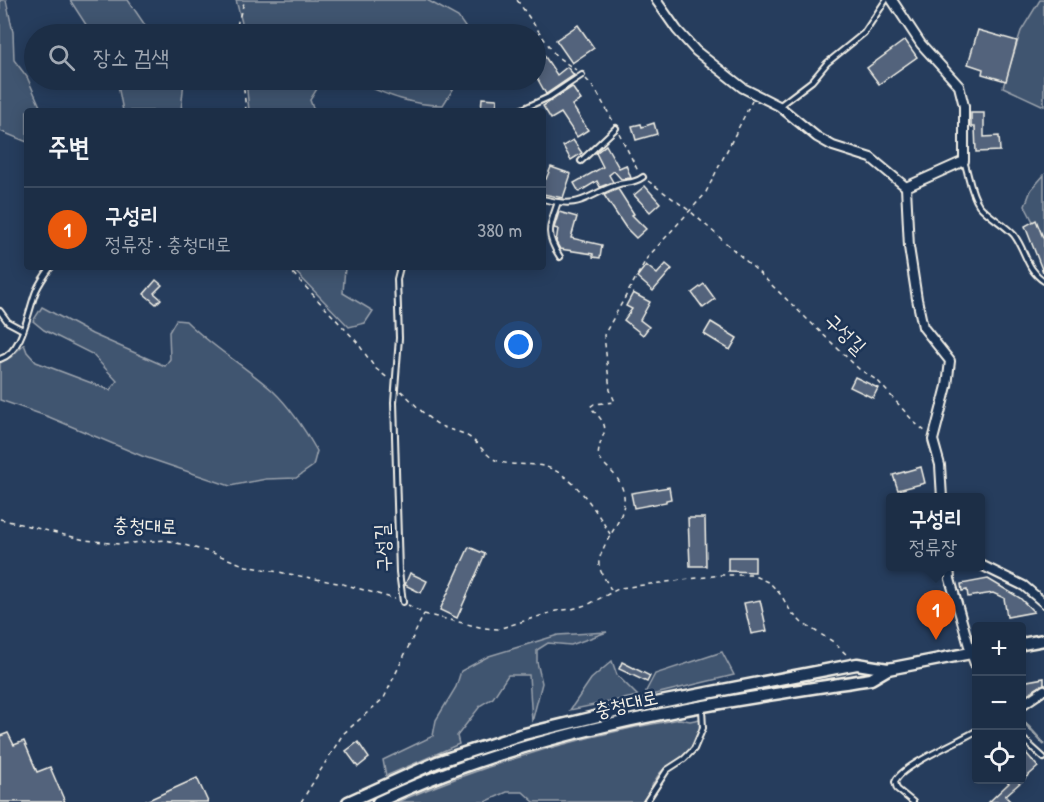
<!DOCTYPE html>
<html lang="ko">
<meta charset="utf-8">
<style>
body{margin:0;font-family:"Patrick Hand","Poor Story",sans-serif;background:#25364d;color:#f1f3f6}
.controls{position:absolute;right:18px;bottom:18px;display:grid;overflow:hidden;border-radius:6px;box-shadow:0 3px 15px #0003}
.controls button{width:54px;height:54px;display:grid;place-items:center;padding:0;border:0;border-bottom:2px solid #3a4a5f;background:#1c2e46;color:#f1f3f6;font:30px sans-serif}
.you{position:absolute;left:519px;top:345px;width:21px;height:21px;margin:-15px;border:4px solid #fff;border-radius:50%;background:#1a73e8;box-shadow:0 0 0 9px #1a73e833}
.badge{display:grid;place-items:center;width:39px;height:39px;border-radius:50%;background:#ea580c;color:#fff;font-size:20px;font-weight:700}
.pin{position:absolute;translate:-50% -50px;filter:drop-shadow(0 2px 3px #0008)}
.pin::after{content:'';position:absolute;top:32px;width:21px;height:18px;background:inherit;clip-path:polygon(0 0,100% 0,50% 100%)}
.popup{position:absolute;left:886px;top:493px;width:99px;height:78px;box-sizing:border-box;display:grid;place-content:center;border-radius:6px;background:#1c2e46;filter:drop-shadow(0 2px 4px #0005);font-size:20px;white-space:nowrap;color:#a0a8b3}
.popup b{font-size:22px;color:#f1f3f6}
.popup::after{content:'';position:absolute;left:50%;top:100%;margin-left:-12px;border:12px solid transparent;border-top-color:#1c2e46}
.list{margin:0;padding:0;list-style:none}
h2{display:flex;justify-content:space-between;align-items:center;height:78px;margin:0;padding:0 24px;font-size:26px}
h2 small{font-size:20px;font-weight:400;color:#a0a8b3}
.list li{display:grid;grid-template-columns:39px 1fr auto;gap:18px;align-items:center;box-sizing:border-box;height:84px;padding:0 24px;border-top:2px solid #3a4a5f}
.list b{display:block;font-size:22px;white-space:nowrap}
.list p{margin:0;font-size:20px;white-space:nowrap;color:#a0a8b3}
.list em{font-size:20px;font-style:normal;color:#a0a8b3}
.icon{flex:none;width:33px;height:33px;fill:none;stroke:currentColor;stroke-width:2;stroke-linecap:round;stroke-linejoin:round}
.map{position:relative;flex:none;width:1044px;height:802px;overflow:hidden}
.search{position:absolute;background:#1c2e46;box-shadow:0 3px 15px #0003;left:24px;top:24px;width:522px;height:66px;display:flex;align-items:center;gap:15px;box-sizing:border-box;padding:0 21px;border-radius:33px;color:#a0a8b3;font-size:22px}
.panel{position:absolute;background:#1c2e46;box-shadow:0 3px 15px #0003;left:24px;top:108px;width:522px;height:162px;border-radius:6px}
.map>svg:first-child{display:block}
.green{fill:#40546f;stroke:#9aa2ac;stroke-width:1.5}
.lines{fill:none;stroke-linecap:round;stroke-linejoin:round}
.stream{stroke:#9fa7ae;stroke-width:3}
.building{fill:#52647b;stroke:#f4f1e8;stroke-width:1.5}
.lane-casing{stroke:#f4f1e8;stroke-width:8}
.street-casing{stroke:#f4f1e8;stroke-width:12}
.secondary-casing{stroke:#f4f1e8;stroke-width:15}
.path{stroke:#f4f1e8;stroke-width:1.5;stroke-dasharray:4.5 4.5;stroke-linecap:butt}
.lane{stroke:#1d3557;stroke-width:4}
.street{stroke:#1d3557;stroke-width:8}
.secondary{stroke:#1d3557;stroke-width:10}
.labels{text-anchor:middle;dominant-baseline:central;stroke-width:5;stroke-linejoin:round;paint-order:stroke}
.street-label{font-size:20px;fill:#f4f1e8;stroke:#1d3557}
</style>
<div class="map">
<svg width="1044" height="802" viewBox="0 0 1044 802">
<rect width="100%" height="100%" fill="#263d5d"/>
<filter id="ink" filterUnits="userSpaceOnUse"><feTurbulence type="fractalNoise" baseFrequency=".0167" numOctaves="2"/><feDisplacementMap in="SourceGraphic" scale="12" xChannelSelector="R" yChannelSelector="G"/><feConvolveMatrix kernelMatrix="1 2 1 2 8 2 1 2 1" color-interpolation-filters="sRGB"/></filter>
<g filter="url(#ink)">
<g class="green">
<path d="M 0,0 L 6,0 L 13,32 L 14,60 L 27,77 L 42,111 L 27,111 L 27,142 L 0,131 Z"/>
<path d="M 70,0 L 128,0 L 151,34 L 92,34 Z"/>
<path d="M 236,0 L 427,0 L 458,17 L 470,34 L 243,34 L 242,23 Z"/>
<path d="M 1040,0 L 1044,0 L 1044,106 L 1003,87 L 1021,31 Z"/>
<path d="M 117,80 L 184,80 L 181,111 L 123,111 Z"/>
<path d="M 246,80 L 328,80 L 318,87 L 310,100 L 314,111 L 249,111 Z"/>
<path d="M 353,80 L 459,80 L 443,105 C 410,106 383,93 353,80 Z"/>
<path d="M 1044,175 L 1044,243 L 1025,206 L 1031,190 Z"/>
<path d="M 291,267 L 345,267 L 343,293 L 373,311 L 365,323 L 349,327 Z"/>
<path d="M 42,307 L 92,334 L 165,366 L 170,359 L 169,332 L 176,320 L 186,321 C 212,347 245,366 273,391 C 291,408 305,430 317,451 L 313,466 L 296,478 L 266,479 L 230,486 L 142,456 L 49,417 L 0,400 L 0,363 L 11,357 L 24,344 L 27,352 L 36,362 L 110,390 L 117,381 L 92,354 L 44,330 L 33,321 Z"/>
<path d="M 607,632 L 571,645 L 548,643 L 537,650 L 537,662 L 542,683 L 532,722 L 529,675 L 508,675 L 493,698 L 481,705 L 457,736 L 459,744 L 386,776 L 383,760 L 433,736 L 436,720 L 456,687 L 461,671 L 489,656 L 558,635 Z"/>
<path d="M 722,652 L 734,675 L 647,696 L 646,691 L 655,674 Z"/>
<path d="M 612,661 L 617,675 L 638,696 L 570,710 L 591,679 Z"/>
<path d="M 680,719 L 690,721 L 700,719 C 700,735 692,750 679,759 C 672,764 665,767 660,773 C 653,782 648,793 643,802 L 534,802 L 523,792 L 507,792 L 485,802 L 397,802 C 488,763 582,735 680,719 Z"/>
</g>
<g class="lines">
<path class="stream" d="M 1024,722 L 1044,744"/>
</g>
<g class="building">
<path d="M 578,25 L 594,48 L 572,63 L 556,40 Z"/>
<path d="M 978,30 L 1017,41 L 1006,81 L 982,74 L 983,69 L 968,64 Z"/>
<path d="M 905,40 L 917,57 L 879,84 L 867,68 Z"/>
<path d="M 536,43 L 557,75 L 567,67 L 574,75 L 546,94 L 536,76 Z"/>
<path d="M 572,87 L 581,100 L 572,105 L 588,130 L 577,137 L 561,113 L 551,119 L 543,106 Z"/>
<path d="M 482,98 L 497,99 L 496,111 L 481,111 Z"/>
<path d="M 971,113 L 984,113 L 984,137 L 999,136 L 1000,151 L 976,152 L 975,127 L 971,127 Z"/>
<path d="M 654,123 L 657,134 L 636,140 L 632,126 L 641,124 L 642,127 Z"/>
<path d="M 573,140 L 582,153 L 571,160 L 563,146 Z"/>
<path d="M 606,145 L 619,168 L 626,165 L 631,178 L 621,179 L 614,171 L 609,175 L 613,182 L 600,187 L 597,181 L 579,192 L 574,183 L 603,167 L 596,153 Z"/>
<path d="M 551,167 L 571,174 L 563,198 L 543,194 L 543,178 L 546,179 Z"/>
<path d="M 645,186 L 660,203 L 650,212 L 634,195 Z"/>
<path d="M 618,189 L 634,214 L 632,215 L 646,229 L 636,238 L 626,228 L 604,195 Z"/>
<path d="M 559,212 L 577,217 L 571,238 L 602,245 L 600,258 L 593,257 L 593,254 L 560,249 L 556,242 L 558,229 L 554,228 Z"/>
<path d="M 1036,220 L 1044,240 L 1043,272 L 1025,226 Z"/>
<path d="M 666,264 L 672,269 L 653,291 L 637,277 L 646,265 L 657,274 Z"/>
<path d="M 156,280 L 162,285 L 154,293 L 161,299 L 156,304 L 144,294 Z"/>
<path d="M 704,284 L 715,299 L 703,308 L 692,293 Z"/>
<path d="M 633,293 L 650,302 L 640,320 L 649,327 L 643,335 L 624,320 L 632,309 L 626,306 Z"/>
<path d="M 711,322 L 737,338 L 730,350 L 704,334 Z"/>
<path d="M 855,377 L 878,388 L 873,398 L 850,387 Z"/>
<path d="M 921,467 L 925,483 L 898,490 L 893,475 Z"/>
<path d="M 669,487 L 671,499 L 666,500 L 666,502 L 634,508 L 631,493 Z"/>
<path d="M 688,518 L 705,518 L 706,566 L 690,566 Z"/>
<path d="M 469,547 L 485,554 L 457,618 L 440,610 Z"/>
<path d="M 728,557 L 755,557 L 755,572 L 728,571 Z"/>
<path d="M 410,573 L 427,581 L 421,593 L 405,585 Z"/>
<path d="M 988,579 L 1020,598 L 1034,612 L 1007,617 L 1004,598 L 993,593 L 968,597 L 967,590 L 962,591 L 961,584 Z"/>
<path d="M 760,600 L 767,631 L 751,634 L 744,603 Z"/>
<path d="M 622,662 L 650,676 L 647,682 L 619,669 Z"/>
<path d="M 1044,678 L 1044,684 L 1029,693 L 1022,694 L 1022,682 Z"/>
<path d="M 8,733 L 14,745 L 24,741 L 37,772 L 50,767 L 65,802 L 0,802 L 0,736 Z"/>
<path d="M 358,742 L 369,758 L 358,767 L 346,751 Z"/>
<path d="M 1027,754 L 1038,767 L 1005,796 L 1011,802 L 989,802 L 1009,783 L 1005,780 L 1022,780 L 1022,759 Z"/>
<path d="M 197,778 L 208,802 L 144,802 Z"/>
</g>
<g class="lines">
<g class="lane-casing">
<g id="lane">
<path d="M 779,106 L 812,81 L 827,63 L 864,33 L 886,0"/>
<path d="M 518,111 L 549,97 L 582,75"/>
<path d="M 581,161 L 616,128"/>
<path d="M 964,161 C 969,175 970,192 979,205 C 988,216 1004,224 1014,235 C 1026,251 1026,269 1044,281"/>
<path d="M 543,199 C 582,209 583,197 616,185 C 627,181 632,185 643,177"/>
<path d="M 558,202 C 549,227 545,234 560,257"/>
<path d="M 400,267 L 397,279 L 399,338 L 394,402 L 399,572 L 403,602"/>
<path d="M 0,311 L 8,322 L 23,330"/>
<path d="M 0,359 C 23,352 28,311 36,291 C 40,282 45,275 51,267"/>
<path d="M 1022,738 L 1044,758"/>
<path d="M 646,802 L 667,770 L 684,759 L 694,749 L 703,728 L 702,709"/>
<path d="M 913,802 L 897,789 L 895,782 C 900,766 960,741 976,731"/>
</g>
</g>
<g class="street-casing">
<g id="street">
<path d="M 656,0 L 677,30 L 696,51 L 743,88 L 779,106 L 817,137 L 833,146 L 871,158 L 906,187"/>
<path d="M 892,0 L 921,44 L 959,86 L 964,106 L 964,161 L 906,187 L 909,247 L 917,299 L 923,327 L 950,361 L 947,386 L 933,440 L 940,465 L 942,498"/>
<path d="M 981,565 L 1024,586 L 1044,603"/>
<path d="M 949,566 L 950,579 L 971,653 L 976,667"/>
<path d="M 1022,705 L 1044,690"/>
</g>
</g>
<g class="secondary-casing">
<g id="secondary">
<path d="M 1022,644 L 1044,640"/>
<path d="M 348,802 L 437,762 L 520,735 L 640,706 L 857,664 L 888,669"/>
<path d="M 378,802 C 533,728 704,705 871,679 L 888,669 L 976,652"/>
</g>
</g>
<g class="path">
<path d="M 517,0 L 556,56 L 576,70"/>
<path d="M 236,34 L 238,21 L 245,0"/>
<path d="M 586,79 L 595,89 L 614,123"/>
<path d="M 243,80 L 246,111"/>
<path d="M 619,133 L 638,171"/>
<path d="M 648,181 L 690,211 L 754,268 L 859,369 L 878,381 L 915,423 L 926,432"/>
<path d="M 287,267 L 357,342 L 375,368 L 389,379"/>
<path d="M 401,391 C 414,402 427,420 443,427 C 451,431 461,431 469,437 C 480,444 487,459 501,462 C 514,466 529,463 543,466 C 573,473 595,509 610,534"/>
<path d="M 0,519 L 85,540 L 119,544 L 166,540 L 213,553 L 246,566 L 343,584 L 395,599"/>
<path d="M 611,590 C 608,583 600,573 599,565 C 598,559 602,553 604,547 C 615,524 635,505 617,478 C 612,471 604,465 598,457 C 600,428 616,433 590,407 L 594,404 L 615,402 L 610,390 L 604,335 L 647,258 L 705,194 L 752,101"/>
<path d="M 408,605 L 424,614 L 484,628 L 498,629 L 556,611 L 572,609 L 589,604 L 620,588 L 721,575 L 752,575 L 770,583 L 781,595 L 791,612 L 802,623 L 832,641 L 847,655"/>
<path d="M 301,802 L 343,734 L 384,698 L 424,614"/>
</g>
<use href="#lane" class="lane"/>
<use href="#street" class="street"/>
<use href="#secondary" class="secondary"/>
</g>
</g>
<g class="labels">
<g class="street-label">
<text transform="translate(846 333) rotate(44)">구성길</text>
<text transform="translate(145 525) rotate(2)">충청대로</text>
<text transform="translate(382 548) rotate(-93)">구성길</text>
<text transform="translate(626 703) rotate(-13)">충청대로</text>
</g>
</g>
</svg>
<div class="controls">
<button>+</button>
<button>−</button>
<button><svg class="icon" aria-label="locate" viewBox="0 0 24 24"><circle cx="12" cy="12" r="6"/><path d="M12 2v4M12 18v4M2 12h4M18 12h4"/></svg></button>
</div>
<div class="you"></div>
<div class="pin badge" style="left:936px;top:640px">1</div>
<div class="popup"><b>구성리</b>정류장</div>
<div class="search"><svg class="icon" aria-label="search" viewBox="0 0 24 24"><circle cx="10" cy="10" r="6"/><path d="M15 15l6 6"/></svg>장소 검색</div>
<section class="panel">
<h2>주변<small></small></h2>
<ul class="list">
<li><span class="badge">1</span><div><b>구성리</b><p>정류장 · 충청대로</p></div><em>380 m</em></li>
</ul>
</section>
</div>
